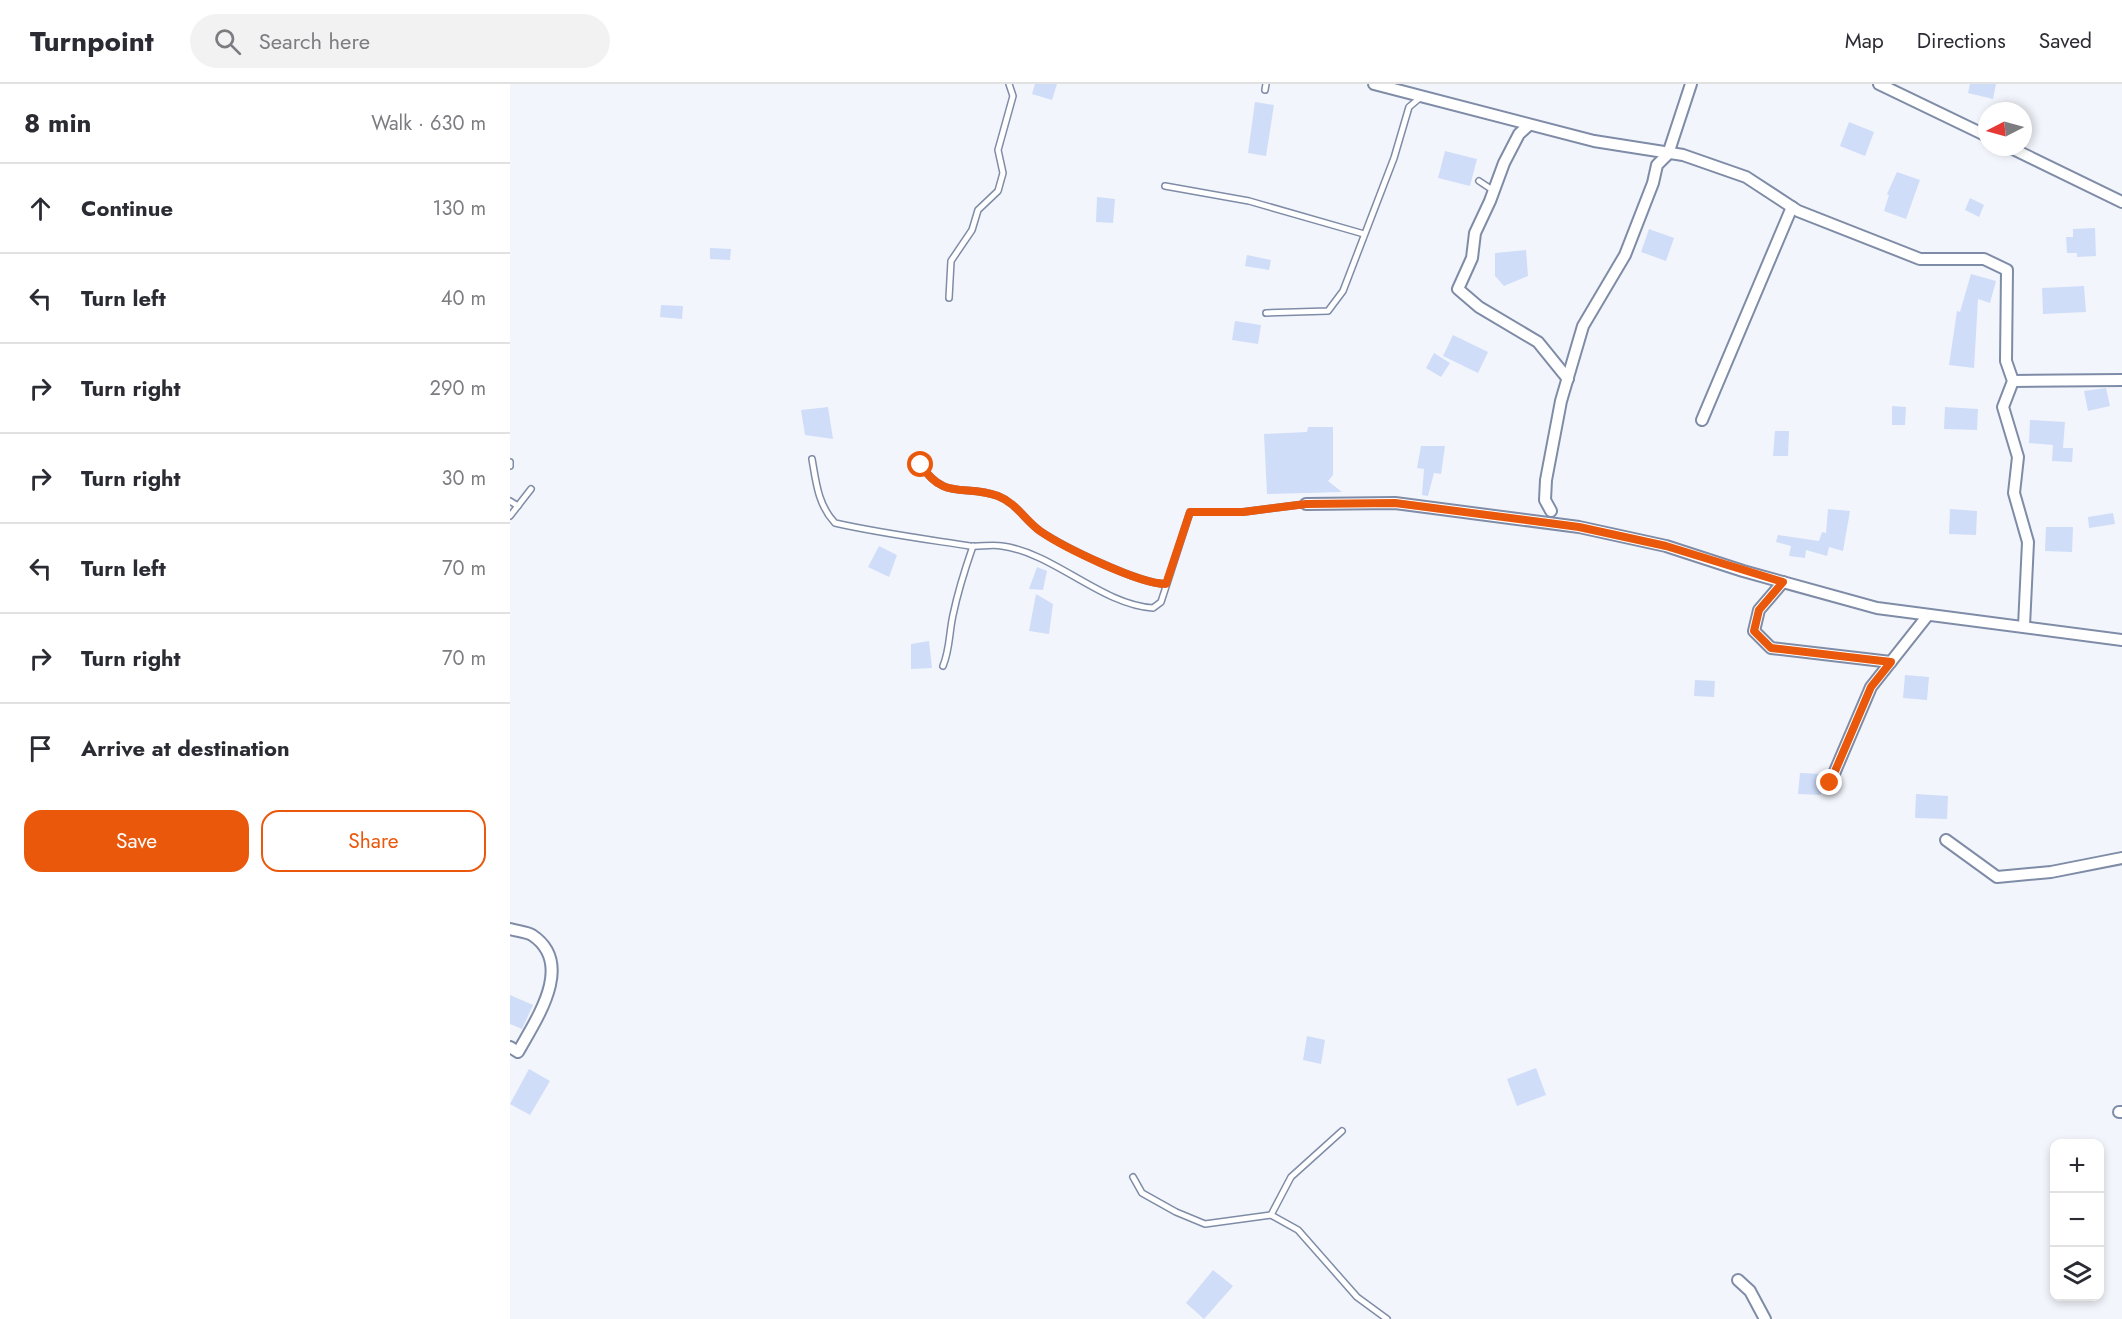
<!DOCTYPE html>
<meta charset="utf-8">
<style>
body{margin:0;font-family:Jost,sans-serif;background:#f2f2f3;color:#2b2b33}
.controls{position:absolute;right:18px;bottom:18px;display:grid;overflow:hidden;border-radius:12px;box-shadow:0 3px 9px #0003}
.controls button{width:54px;height:54px;display:grid;place-items:center;padding:0;border:0;border-bottom:2px solid #e1e1e2;background:#fff;color:#2b2b33;font:30px sans-serif}
.compass{position:absolute;left:1468px;top:18px;width:54px;height:54px;border-radius:50%;background:#fff;box-shadow:0 3px 9px #0003;rotate:264deg}
.stop{position:absolute;width:18px;height:18px;margin:-14px;border:4px solid #ea580c;border-radius:50%;background:#fff}
.stop.end{background:#ea580c;border-color:#fff;box-shadow:0 2px 6px #0008}
.list{margin:0;padding:0;list-style:none}
h2{display:flex;justify-content:space-between;align-items:center;height:78px;margin:0;padding:0 24px;font-size:26px}
h2 small{font-size:20px;font-weight:400;color:#7c7c81}
.list li{display:grid;grid-template-columns:39px 1fr auto;gap:18px;align-items:center;box-sizing:border-box;height:90px;padding:0 24px;border-top:2px solid #e1e1e2}
.list b{display:block;font-size:22px;white-space:nowrap}
.list em{font-size:20px;font-style:normal;color:#7c7c81}
.actions{display:flex;gap:12px;padding:18px 24px}
.actions a{flex:1;padding:14px 0;border:2px solid #ea580c;border-radius:18px;text-align:center;font-size:21px;color:#ea580c}
.actions .main{background:#ea580c;color:#fff}
.icon{flex:none;width:33px;height:33px;fill:none;stroke:currentColor;stroke-width:2;stroke-linecap:round;stroke-linejoin:round}
.map{position:relative;flex:none;width:1612px;height:1235px;overflow:hidden}
header{display:flex;align-items:center;gap:36px;box-sizing:border-box;height:84px;padding:0 30px;background:#fff;border-bottom:2px solid #e1e1e2}
header strong{font-size:28px}
nav{display:flex;gap:33px;margin-inline-start:auto;font-size:21px}
.search{width:420px;height:54px;background:#f2f2f3;display:flex;align-items:center;gap:15px;box-sizing:border-box;padding:0 21px;border-radius:33px;color:#7c7c81;font-size:22px}
main{display:flex}
aside{flex:1;background:#fff}
.map>svg:first-child{display:block}
.building{fill:#d0ddf9}
.lines{fill:none;stroke-linecap:round;stroke-linejoin:round}
.lane-casing{stroke:#7f8ca7;stroke-width:8}
.street-casing{stroke:#7f8ca7;stroke-width:14}
.lane{stroke:#fff;stroke-width:5}
.street{stroke:#fff;stroke-width:10}
.route{stroke:#ea580c;stroke-width:8}
</style>
<header>
<strong>Turnpoint</strong>
<div class="search"><svg class="icon" aria-label="search" viewBox="0 0 24 24"><circle cx="10" cy="10" r="6"/><path d="M15 15l6 6"/></svg>Search here</div>
<nav><a>Map</a><a>Directions</a><a>Saved</a></nav>
</header>
<main>
<aside>
<h2>8 min<small>Walk · 630 m</small></h2>
<ul class="list">
<li><svg class="icon" aria-label="ahead" viewBox="0 0 24 24"><path d="M12 20V5M6 11l6-6 6 6"/></svg><div><b>Continue</b></div><em>130 m</em></li>
<li><svg class="icon" aria-label="left" viewBox="0 0 24 24"><path d="M17 20v-9H6M10 6l-5 5 5 5"/></svg><div><b>Turn left</b></div><em>40 m</em></li>
<li><svg class="icon" aria-label="right" viewBox="0 0 24 24"><path d="M7 20v-9h11M14 6l5 5-5 5"/></svg><div><b>Turn right</b></div><em>290 m</em></li>
<li><svg class="icon" aria-label="right" viewBox="0 0 24 24"><path d="M7 20v-9h11M14 6l5 5-5 5"/></svg><div><b>Turn right</b></div><em>30 m</em></li>
<li><svg class="icon" aria-label="left" viewBox="0 0 24 24"><path d="M17 20v-9H6M10 6l-5 5 5 5"/></svg><div><b>Turn left</b></div><em>70 m</em></li>
<li><svg class="icon" aria-label="right" viewBox="0 0 24 24"><path d="M7 20v-9h11M14 6l5 5-5 5"/></svg><div><b>Turn right</b></div><em>70 m</em></li>
<li><svg class="icon" aria-label="arrive" viewBox="0 0 24 24"><path d="M6 21V4h12l-3 4 3 4H6"/></svg><div><b>Arrive at destination</b></div></li>
</ul>
<div class="actions"><a class="main">Save</a><a>Share</a></div>
</aside>
<div class="map">
<svg width="1612" height="1235" viewBox="0 0 1612 1235">
<rect width="100%" height="100%" fill="#f2f5fb"/>
<g class="building">
<path d="M 525,0 L 547,0 L 542,16 L 522,10 Z"/>
<path d="M 1460,0 L 1486,0 L 1483,15 L 1458,9 Z"/>
<path d="M 745,18 L 764,21 L 756,72 L 738,69 Z"/>
<path d="M 1339,38 L 1364,48 L 1355,72 L 1330,62 Z"/>
<path d="M 935,67 L 967,75 L 960,102 L 928,94 Z"/>
<path d="M 1387,88 L 1410,96 L 1396,135 L 1374,127 L 1379,111 L 1377,110 Z"/>
<path d="M 587,113 L 605,115 L 603,139 L 586,138 Z"/>
<path d="M 1460,114 L 1474,121 L 1469,133 L 1455,126 Z"/>
<path d="M 1585,144 L 1586,172 L 1567,173 L 1567,169 L 1557,169 L 1556,153 L 1563,153 L 1563,145 Z"/>
<path d="M 1139,145 L 1164,154 L 1156,177 L 1131,168 Z"/>
<path d="M 200,164 L 221,165 L 220,176 L 200,175 Z"/>
<path d="M 1016,166 L 1018,192 L 994,202 L 985,192 L 985,169 Z"/>
<path d="M 737,171 L 761,176 L 759,186 L 735,182 Z"/>
<path d="M 1461,190 L 1486,197 L 1480,219 L 1468,215 L 1464,284 L 1439,281 L 1447,227 L 1450,228 Z"/>
<path d="M 1574,202 L 1576,228 L 1533,230 L 1532,204 Z"/>
<path d="M 151,221 L 173,222 L 172,235 L 150,233 Z"/>
<path d="M 725,237 L 751,241 L 748,260 L 722,256 Z"/>
<path d="M 943,251 L 978,268 L 968,289 L 933,272 Z"/>
<path d="M 924,269 L 940,279 L 931,293 L 916,284 Z"/>
<path d="M 1596,304 L 1600,322 L 1578,327 L 1574,307 Z"/>
<path d="M 1382,322 L 1396,323 L 1395,341 L 1382,341 Z"/>
<path d="M 318,323 L 323,355 L 295,351 L 291,326 Z"/>
<path d="M 1435,323 L 1468,325 L 1467,346 L 1434,345 Z"/>
<path d="M 1520,336 L 1555,338 L 1553,364 L 1563,364 L 1562,378 L 1542,377 L 1543,361 L 1519,359 Z"/>
<path d="M 798,343 L 823,343 L 823,391 L 818,397 L 832,408 L 757,410 L 754,350 L 797,348 Z"/>
<path d="M 1265,347 L 1279,347 L 1278,372 L 1263,372 Z"/>
<path d="M 911,362 L 935,362 L 931,390 L 924,389 L 918,412 L 912,411 L 914,385 L 907,384 Z"/>
<path d="M 1318,425 L 1340,427 L 1333,467 L 1319,463 L 1317,472 L 1296,466 L 1295,474 L 1279,472 L 1281,462 L 1266,458 L 1268,451 L 1309,457 L 1312,448 L 1316,449 Z"/>
<path d="M 1440,425 L 1467,427 L 1466,451 L 1439,450 Z"/>
<path d="M 1603,429 L 1605,440 L 1579,444 L 1578,433 Z"/>
<path d="M 1536,443 L 1563,443 L 1562,468 L 1535,467 Z"/>
<path d="M 369,462 L 387,471 L 379,493 L 358,483 Z"/>
<path d="M 527,483 L 537,487 L 533,506 L 519,505 Z"/>
<path d="M 526,510 L 543,520 L 539,550 L 519,547 Z"/>
<path d="M 419,557 L 422,584 L 401,585 L 401,560 Z"/>
<path d="M 1395,591 L 1419,593 L 1417,616 L 1393,614 Z"/>
<path d="M 1185,596 L 1205,597 L 1204,613 L 1184,612 Z"/>
<path d="M 1290,689 L 1313,690 L 1311,711 L 1288,710 Z"/>
<path d="M 1406,710 L 1438,712 L 1437,735 L 1405,734 Z"/>
<path d="M 0,911 L 23,921 L 12,945 L 0,940 Z"/>
<path d="M 797,952 L 815,956 L 811,980 L 793,976 Z"/>
<path d="M 1026,984 L 1036,1011 L 1007,1022 L 997,995 Z"/>
<path d="M 19,985 L 40,997 L 20,1031 L 0,1020 Z"/>
<path d="M 703,1186 L 723,1202 L 694,1235 L 676,1219 Z"/>
</g>
<g class="lines">
<g class="lane-casing">
<g id="lane">
<path d="M 755,6 L 756,0"/>
<path d="M 969,97 L 984,107"/>
<path d="M 655,102 L 739,117 L 854,150"/>
<path d="M 439,214 L 441,177 L 462,146 L 468,126 L 488,107 L 493,89 L 488,66 L 503,12 L 499,0"/>
<path d="M 756,229 L 818,227 L 833,207 L 884,74 L 899,23 L 911,13"/>
<path d="M 302,375 C 306,398 308,421 325,439 C 369,449 415,455 460,462 C 470,463 481,460 492,462 C 544,469 592,521 643,524 L 651,518 L 680,428 L 733,428 L 796,420"/>
<path d="M 0,378 L 0,382"/>
<path d="M 411,381 C 434,417 455,400 488,412 C 506,419 515,436 530,447 C 554,463 629,500 656,500"/>
<path d="M 0,417 L 8,422"/>
<path d="M 0,432 L 21,405"/>
<path d="M 433,582 C 440,565 439,549 443,531 C 448,507 455,485 463,462"/>
<path d="M 832,1047 L 781,1093 L 761,1131 L 788,1146 L 847,1213 L 877,1235"/>
<path d="M 623,1093 L 632,1109 L 666,1128 L 695,1140 L 761,1131"/>
</g>
</g>
<g class="street-casing">
<g id="street">
<path d="M 864,0 L 1084,57 L 1173,71 L 1236,93 L 1288,127 L 1410,175 L 1474,175 L 1497,186 L 1496,277 L 1503,297 L 1493,323 L 1508,373 L 1504,409 L 1518,458 L 1514,542"/>
<path d="M 1369,0 L 1477,52"/>
<path d="M 1019,41 L 1009,50 L 994,79 L 980,117 L 965,149 L 962,174 L 948,205 L 969,223 L 1028,258 L 1058,295"/>
<path d="M 1499,63 L 1612,118"/>
<path d="M 1503,297 L 1612,296"/>
<path d="M 1192,336 L 1282,123"/>
<path d="M 796,420 L 885,419 L 1069,443 L 1156,462 L 1233,487 L 1367,524 L 1612,556"/>
<path d="M 1041,427 L 1035,416 L 1036,396 L 1051,317 L 1073,242 L 1115,171 L 1143,99 L 1147,81 L 1158,70 L 1181,0"/>
<path d="M 1273,498 L 1249,526 L 1244,547 L 1261,564 L 1381,578"/>
<path d="M 1320,699 L 1361,603 L 1418,531"/>
<path d="M 1436,756 L 1487,793 L 1541,788 L 1612,774"/>
<path d="M 0,845 C 7,847 17,848 22,851 C 66,880 25,937 8,968 L 0,963"/>
<path d="M 1609,1028 L 1612,1028"/>
<path d="M 1228,1196 L 1240,1207 L 1255,1235"/>
</g>
</g>
<use href="#lane" class="lane"/>
<use href="#street" class="street"/>
</g>
<g class="lines">
<path class="route" d="M 411,381 C 434,417 455,400 488,412 C 506,419 515,436 530,447 C 553,463 629,500 656,500 L 680,428 L 733,428 L 796,420 L 885,419 L 1069,443 L 1156,462 L 1273,498 L 1249,526 L 1244,547 L 1261,564 L 1381,578 L 1361,603 L 1320,699"/>
</g>
</svg>
<div class="controls">
<button>+</button>
<button>−</button>
<button><svg class="icon" aria-label="layers" viewBox="0 0 24 24"><path d="M12 4l9 5-9 5-9-5zM3 14l9 5 9-5"/></svg></button>
</div>
<svg class="compass" viewBox="-18 -18 36 36"><path d="M0-13l5 13h-10z" fill="#e53935"/><path d="M0 13l5-13h-10z" fill="#7c7c81"/></svg>
<div class="stop" style="left:411px;top:381px"></div>
<div class="stop end" style="left:1320px;top:699px"></div>
</div>
</main>
